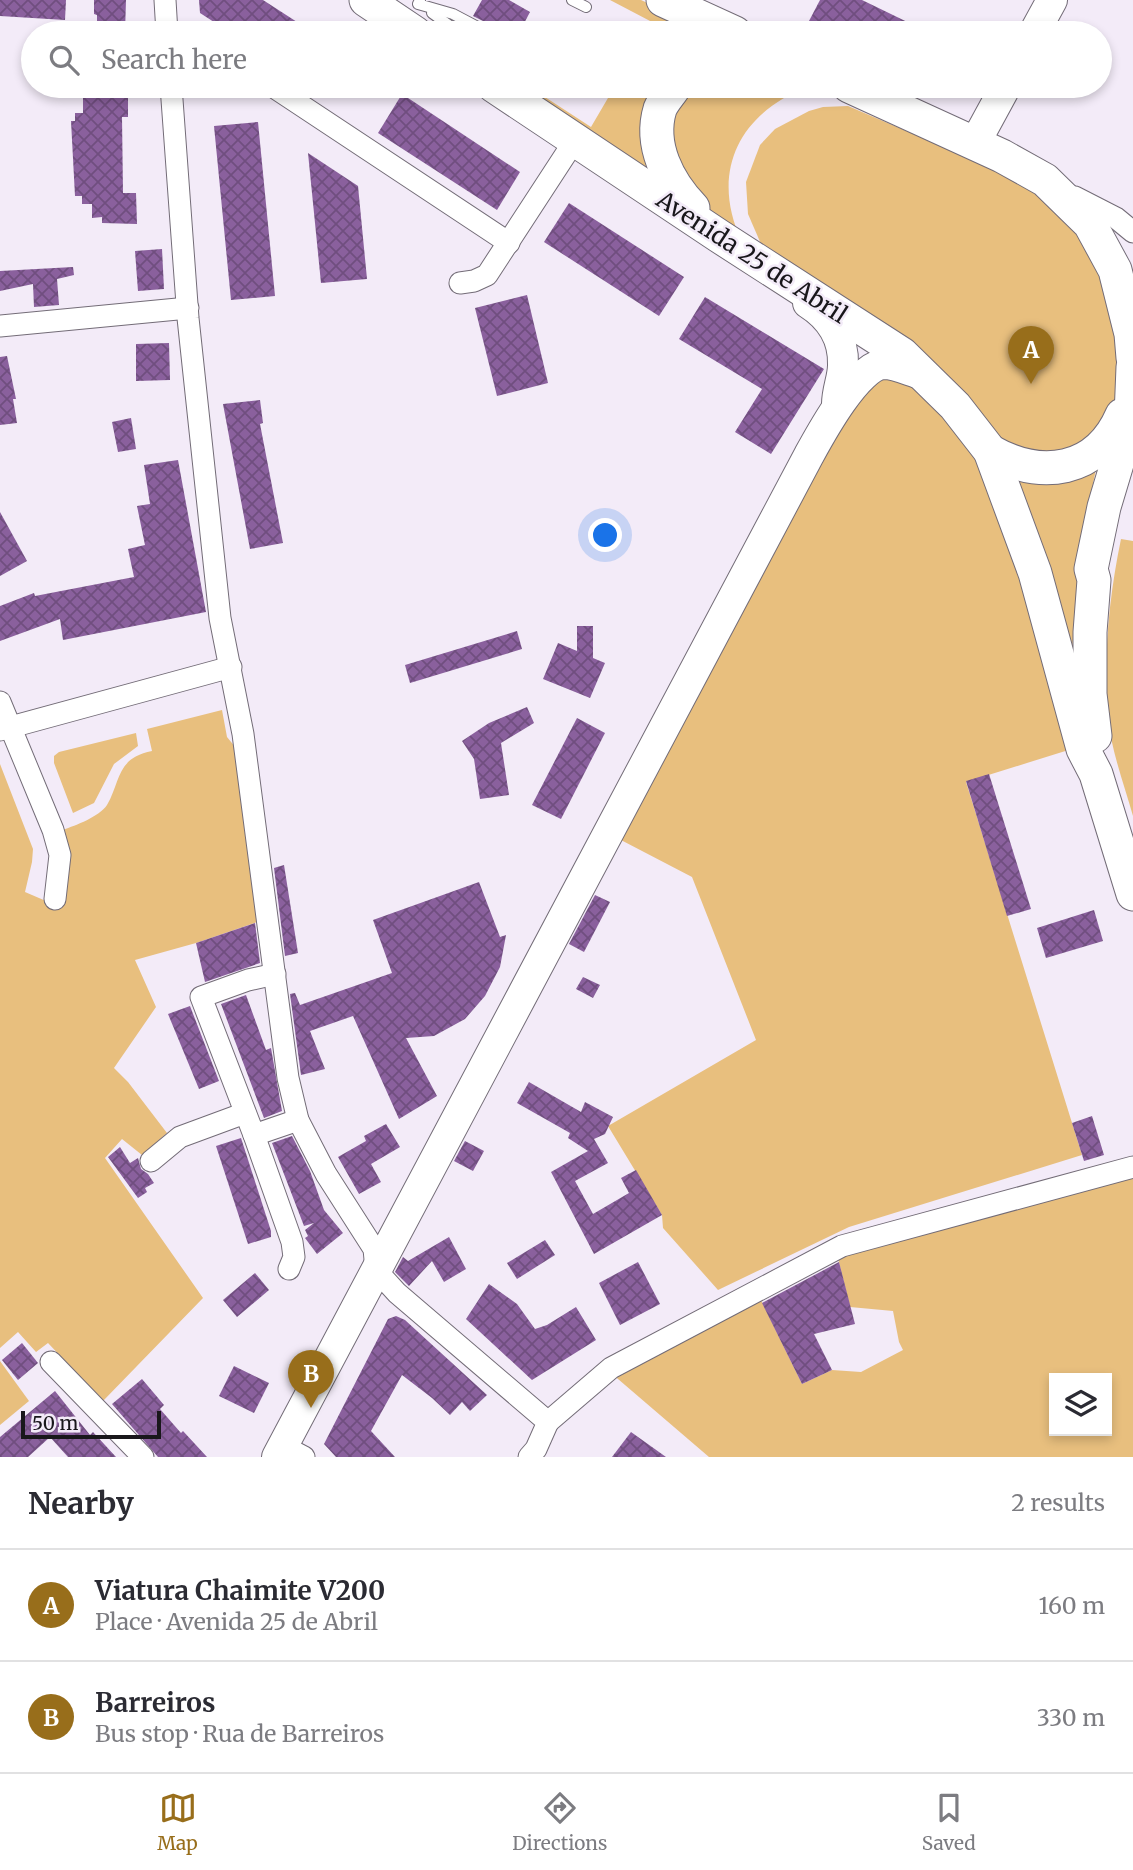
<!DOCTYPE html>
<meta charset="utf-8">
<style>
body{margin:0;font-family:Merriweather,serif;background:#f7f7f7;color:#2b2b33}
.controls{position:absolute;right:21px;bottom:21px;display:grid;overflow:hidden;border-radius:0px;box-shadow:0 4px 10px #0003}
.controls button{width:63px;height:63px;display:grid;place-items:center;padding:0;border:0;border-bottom:2px solid #e1e1e2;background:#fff;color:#2b2b33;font:35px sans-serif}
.scale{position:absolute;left:21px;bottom:18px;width:140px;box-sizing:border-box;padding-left:7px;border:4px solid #19171b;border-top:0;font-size:19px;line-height:24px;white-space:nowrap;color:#19171b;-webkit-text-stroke:5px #f3ebf8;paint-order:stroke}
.you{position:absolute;left:606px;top:536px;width:24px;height:24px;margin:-18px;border:5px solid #fff;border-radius:50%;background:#1a73e8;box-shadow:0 0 0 10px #1a73e833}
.badge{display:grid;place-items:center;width:46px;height:46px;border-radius:50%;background:#986e1b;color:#fff;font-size:23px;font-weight:700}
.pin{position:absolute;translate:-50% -58px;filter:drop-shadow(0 2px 4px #0008)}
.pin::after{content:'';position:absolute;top:37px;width:24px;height:21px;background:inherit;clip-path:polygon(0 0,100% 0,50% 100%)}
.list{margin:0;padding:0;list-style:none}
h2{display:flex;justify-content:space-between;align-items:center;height:91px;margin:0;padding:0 28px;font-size:30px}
h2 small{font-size:23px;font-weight:400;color:#7c7c81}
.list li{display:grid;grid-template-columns:46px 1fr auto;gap:21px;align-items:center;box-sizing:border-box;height:112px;padding:0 28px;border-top:2px solid #e1e1e2}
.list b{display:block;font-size:26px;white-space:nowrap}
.list p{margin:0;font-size:23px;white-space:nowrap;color:#7c7c81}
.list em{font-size:23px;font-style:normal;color:#7c7c81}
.icon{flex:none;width:38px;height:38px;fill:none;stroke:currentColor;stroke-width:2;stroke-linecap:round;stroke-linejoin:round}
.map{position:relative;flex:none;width:1133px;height:1457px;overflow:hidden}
.search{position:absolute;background:#fff;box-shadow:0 4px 10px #0003;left:21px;right:21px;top:21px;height:77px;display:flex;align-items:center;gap:18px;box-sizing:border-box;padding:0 24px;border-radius:38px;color:#7c7c81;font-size:26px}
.sheet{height:315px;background:#fff}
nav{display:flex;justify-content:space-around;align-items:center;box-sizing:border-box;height:98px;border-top:2px solid #e1e1e2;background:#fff;font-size:19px;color:#7c7c81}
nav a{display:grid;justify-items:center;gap:4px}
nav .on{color:#986e1b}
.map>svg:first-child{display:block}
.green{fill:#e8bf7e;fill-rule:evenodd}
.building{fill:url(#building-cross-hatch)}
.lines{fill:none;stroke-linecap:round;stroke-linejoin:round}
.lane-casing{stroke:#736c77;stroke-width:12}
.street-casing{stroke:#736c77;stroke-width:23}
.secondary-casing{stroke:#736c77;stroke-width:32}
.primary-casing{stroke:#736c77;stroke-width:35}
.lane{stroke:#fff;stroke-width:10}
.street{stroke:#fff;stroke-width:21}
.secondary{stroke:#fff;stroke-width:30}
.primary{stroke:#fff;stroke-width:33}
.labels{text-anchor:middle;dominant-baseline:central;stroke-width:5;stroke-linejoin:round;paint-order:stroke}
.street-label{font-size:24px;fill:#19171b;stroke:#f3ebf8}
</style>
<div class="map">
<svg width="1133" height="1457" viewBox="0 0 1133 1457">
<defs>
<pattern id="building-cross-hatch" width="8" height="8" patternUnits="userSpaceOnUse" patternTransform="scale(1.75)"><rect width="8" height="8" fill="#8a609d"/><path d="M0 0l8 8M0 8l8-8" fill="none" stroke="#704e7f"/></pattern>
</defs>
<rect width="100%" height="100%" fill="#f3ebf8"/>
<g class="green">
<path d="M 610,0 L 641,0 L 712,33 L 646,33 L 652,22 Z"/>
<path d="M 511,86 L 528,86 L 591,127 L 615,86 L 810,86 C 739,112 709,172 742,242 Z"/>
<path d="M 848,106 L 1016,178 L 1047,200 L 1096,257 L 1123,343 L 1114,417 L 1071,457 L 1016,452 L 761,244 L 748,214 L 746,182 L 760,145 L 775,129 L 809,111 L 823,107 Z"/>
<path d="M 889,373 L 919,389 L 953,421 L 989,478 L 1075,748 L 966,782 L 1082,1155 L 849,1227 L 718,1290 L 663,1228 L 662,1215 L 608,1126 L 756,1040 L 692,877 L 619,839 L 863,381 Z"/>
<path d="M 1096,469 C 1082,534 1076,599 1071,665 L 1011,474 Z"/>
<path d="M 1121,539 L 1133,541 L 1133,816 C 1124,784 1111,750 1108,717 C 1103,657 1109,597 1121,539 Z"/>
<path d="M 222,710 L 227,737 L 245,759 L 260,921 L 196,943 L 135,960 L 156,1007 L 114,1068 L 128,1082 L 167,1133 L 142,1155 L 122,1139 L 105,1158 L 203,1298 L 103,1401 L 48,1343 L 36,1352 L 18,1332 L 0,1348 L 0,764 L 33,849 L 32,862 L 25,892 L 46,901 L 63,830 C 76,825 99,817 107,805 C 121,781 116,758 152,751 L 147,729 Z"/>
<path d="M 136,733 L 138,746 L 114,764 L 94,803 L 73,813 L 54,763 L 54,756 L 59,752 Z"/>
<path d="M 1133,1173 L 1133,1457 L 709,1457 L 611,1373 L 758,1294 L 802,1384 L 832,1370 L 861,1372 L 903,1350 L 899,1342 L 893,1311 L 850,1307 L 837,1254 ZM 1054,1378 L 1107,1378 L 1107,1431 L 1054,1431 Z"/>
<path d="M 0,1361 L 29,1401 L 0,1425 Z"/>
</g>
<g class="building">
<path d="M 0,0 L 66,0 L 65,20 L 0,16 Z"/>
<path d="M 94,0 L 126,0 L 125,33 L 97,33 L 97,15 L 94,14 Z"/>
<path d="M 199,0 L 263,0 L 314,33 L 231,33 L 200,13 Z"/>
<path d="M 482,0 L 509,0 L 530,12 L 519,33 L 499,33 L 493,26 L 473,16 Z"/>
<path d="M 820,0 L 862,0 L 930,33 L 833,33 L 809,21 Z"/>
<path d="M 108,86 L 124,86 L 124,93 L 128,93 L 128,117 L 122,117 L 123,193 L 136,193 L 137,224 L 102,223 L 102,217 L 92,218 L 92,204 L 82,204 L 82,196 L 75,196 L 71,121 L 75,121 L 75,113 L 83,113 L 83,96 L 90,96 L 89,88 L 109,88 Z"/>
<path d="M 402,94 L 520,172 L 497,210 L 378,133 Z"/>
<path d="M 258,122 L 275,296 L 231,300 L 214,126 Z"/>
<path d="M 308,153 L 358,186 L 367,279 L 321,283 Z"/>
<path d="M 569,203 L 684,277 L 659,316 L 544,242 Z"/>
<path d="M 162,249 L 164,289 L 138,291 L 135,251 Z"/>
<path d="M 73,267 L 74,275 L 57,279 L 59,305 L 34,307 L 33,284 L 0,291 L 0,271 Z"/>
<path d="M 527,295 L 548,383 L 497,396 L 475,308 Z"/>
<path d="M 705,297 L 824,369 L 771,454 L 735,432 L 762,389 L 679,339 Z"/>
<path d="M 169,343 L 170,380 L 136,381 L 136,344 Z"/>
<path d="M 7,356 L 16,399 L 13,399 L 17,423 L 0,425 L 0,357 Z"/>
<path d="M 260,400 L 263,423 L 260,424 L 283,543 L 250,549 L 223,404 Z"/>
<path d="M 131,418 L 136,449 L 118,452 L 112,422 Z"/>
<path d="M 178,460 L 206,612 L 63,640 L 60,619 L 0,641 L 0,606 L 34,593 L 35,596 L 134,577 L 128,549 L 145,545 L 137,506 L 150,504 L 144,465 Z"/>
<path d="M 0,512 L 27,561 L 0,576 Z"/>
<path d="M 577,626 L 593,626 L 593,658 L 605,663 L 590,698 L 543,679 L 558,643 L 577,651 Z"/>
<path d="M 517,631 L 522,649 L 410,683 L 405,665 Z"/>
<path d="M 527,707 L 534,723 L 501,743 L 509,795 L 480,799 L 474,759 L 462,741 L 489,723 Z"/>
<path d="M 577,718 L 605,733 L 561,819 L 532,805 Z"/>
<path d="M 989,774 L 1031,909 L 1007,916 L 966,781 Z"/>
<path d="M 284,865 L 298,953 L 285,956 L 274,868 Z"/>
<path d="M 479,882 L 500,937 L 506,935 L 500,967 L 485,996 L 465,1019 L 434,1036 L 406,1038 L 437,1096 L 399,1119 L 353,1016 L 310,1031 L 325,1069 L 301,1075 L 290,994 L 295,993 L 300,1005 L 392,973 L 373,920 Z"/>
<path d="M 595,895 L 610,902 L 584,952 L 569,944 Z"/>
<path d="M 1094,910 L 1103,941 L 1046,958 L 1037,928 Z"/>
<path d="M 255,923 L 260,963 L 205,982 L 196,943 Z"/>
<path d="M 583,977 L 600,985 L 593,998 L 576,989 Z"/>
<path d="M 246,995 L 266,1050 L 271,1048 L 282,1111 L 264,1118 L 221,1004 Z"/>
<path d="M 190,1006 L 219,1081 L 199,1089 L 168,1014 Z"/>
<path d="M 529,1082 L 581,1112 L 585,1102 L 613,1117 L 605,1134 L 594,1139 L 608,1163 L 575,1181 L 593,1214 L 629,1193 L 621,1178 L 636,1170 L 662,1215 L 594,1254 L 551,1172 L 588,1151 L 568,1138 L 570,1133 L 517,1103 Z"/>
<path d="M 1092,1116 L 1104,1155 L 1084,1161 L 1072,1123 Z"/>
<path d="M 386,1124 L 400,1147 L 371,1164 L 381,1182 L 359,1194 L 338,1157 L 366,1141 L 364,1136 Z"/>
<path d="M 292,1136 L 310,1171 L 324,1210 L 343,1233 L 317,1254 L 305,1238 L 308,1236 L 305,1230 L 314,1223 L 304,1226 L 272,1143 Z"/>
<path d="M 241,1138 L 271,1231 L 271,1237 L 248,1244 L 216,1146 Z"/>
<path d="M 465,1141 L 484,1151 L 473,1171 L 454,1161 Z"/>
<path d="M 120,1147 L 130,1163 L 138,1158 L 141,1169 L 148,1174 L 154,1183 L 145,1188 L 147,1192 L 138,1198 L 108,1157 Z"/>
<path d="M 449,1237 L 466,1269 L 444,1282 L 432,1261 L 409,1286 L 395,1272 L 403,1257 L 408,1261 Z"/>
<path d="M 545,1240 L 555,1255 L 517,1279 L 507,1263 Z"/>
<path d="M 638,1262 L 660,1304 L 620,1325 L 599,1283 Z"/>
<path d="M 839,1262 L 855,1324 L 814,1334 L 832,1370 L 802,1384 L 762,1303 Z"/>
<path d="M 255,1273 L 269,1290 L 237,1317 L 223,1300 Z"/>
<path d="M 489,1284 L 517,1304 L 535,1329 L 547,1325 L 576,1307 L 596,1340 L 532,1380 L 466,1319 Z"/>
<path d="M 396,1316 L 405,1320 L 487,1395 L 470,1411 L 462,1402 L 450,1415 L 432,1398 L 402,1375 L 371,1431 L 395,1457 L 336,1457 L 324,1444 L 388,1319 Z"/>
<path d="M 22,1343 L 38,1363 L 18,1380 L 2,1360 Z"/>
<path d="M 234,1366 L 269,1383 L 254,1413 L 219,1396 Z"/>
<path d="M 142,1379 L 164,1405 L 160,1409 L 181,1433 L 183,1431 L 207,1457 L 158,1457 L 112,1404 Z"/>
<path d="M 55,1391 L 90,1435 L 93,1432 L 116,1457 L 68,1457 L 50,1437 L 28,1457 L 0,1457 L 0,1437 Z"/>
<path d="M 631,1432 L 666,1457 L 612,1457 Z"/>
</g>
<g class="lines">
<g class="lane-casing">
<g id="lane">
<path d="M 420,0 L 418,4 L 453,14 L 489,33"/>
<path d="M 572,0 L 586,7"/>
<path d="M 432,13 L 460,33"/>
</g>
</g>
<g class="street-casing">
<g id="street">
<path d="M 165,0 L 167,33"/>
<path d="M 171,86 L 188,318 L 220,618 L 243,734 L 288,1078 L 298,1120 L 326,1174 L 374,1249 L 376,1270 L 397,1293 L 548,1422 L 536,1449 L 529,1457"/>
<path d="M 272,86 L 509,243"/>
<path d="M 1075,197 L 1116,218 L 1133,232"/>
<path d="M 460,283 L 474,281 L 487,275 L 575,140"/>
<path d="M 0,326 L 188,308"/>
<path d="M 0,702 L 53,830 L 60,855 L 55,899"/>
<path d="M 0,730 L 231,667"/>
<path d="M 275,974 L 248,980 L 201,997 L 254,1135 L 298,1120"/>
<path d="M 254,1135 L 292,1242 L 294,1257 L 289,1269"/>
<path d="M 151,1161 L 180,1137 L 245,1113"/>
<path d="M 51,1362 L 143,1457"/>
<path d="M 548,1422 L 611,1368 L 842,1246 L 1133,1167"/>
<path d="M 283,1446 L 304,1457"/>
</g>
</g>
<g class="secondary-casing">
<g id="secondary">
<path d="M 1034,33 L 1052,0"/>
<path d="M 975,143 L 1006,86"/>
<path d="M 808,303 C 830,317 844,338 843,365 C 843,378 837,390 837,404"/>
<path d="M 277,1457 L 809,455 C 821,433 858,365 884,364 C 895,364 910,371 921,374"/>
</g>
</g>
<g class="primary-casing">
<g id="primary">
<path d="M 366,0 L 415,33"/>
<path d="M 663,0 L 735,33"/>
<path d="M 494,86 L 719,236 L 902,354 L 955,406 L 990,451 L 1035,573 L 1083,749 L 1096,774 L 1133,894"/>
<path d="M 675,86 C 671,93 663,101 660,109 C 649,145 668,182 693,208"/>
<path d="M 849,86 L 1002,156 L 1045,180 L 1090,224 L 1115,270 L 1131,334 L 1133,358"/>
<path d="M 990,451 C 1041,480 1097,473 1122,415"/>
<path d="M 1095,736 L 1090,694 L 1090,632 L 1094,580 L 1091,569 L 1104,507 L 1131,417 L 1133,367"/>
</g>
</g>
<use href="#lane" class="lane"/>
<use href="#street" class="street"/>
<use href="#secondary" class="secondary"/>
<use href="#primary" class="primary"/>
</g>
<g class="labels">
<g class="street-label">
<text transform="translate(752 257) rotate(33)">Avenida 25 de Abril</text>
</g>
</g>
</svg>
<div class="controls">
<button><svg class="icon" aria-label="layers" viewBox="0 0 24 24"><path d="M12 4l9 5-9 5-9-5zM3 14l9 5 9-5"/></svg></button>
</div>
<div class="scale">50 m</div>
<div class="you"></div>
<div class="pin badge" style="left:1031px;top:384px">A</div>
<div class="pin badge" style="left:311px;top:1408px">B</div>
<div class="search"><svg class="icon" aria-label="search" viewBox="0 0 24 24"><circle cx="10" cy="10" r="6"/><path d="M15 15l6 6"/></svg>Search here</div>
</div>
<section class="sheet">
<h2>Nearby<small>2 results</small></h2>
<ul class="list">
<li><span class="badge">A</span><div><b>Viatura Chaimite V200</b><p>Place · Avenida 25 de Abril</p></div><em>160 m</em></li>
<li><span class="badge">B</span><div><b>Barreiros</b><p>Bus stop · Rua de Barreiros</p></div><em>330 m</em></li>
</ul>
</section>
<nav>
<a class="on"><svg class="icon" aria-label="map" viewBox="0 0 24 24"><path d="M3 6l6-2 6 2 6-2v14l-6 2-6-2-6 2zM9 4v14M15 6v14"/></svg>Map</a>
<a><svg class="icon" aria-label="directions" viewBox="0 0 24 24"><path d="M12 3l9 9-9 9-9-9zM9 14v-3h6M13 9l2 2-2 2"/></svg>Directions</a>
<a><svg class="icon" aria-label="saved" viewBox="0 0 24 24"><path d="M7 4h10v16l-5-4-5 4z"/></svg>Saved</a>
</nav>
